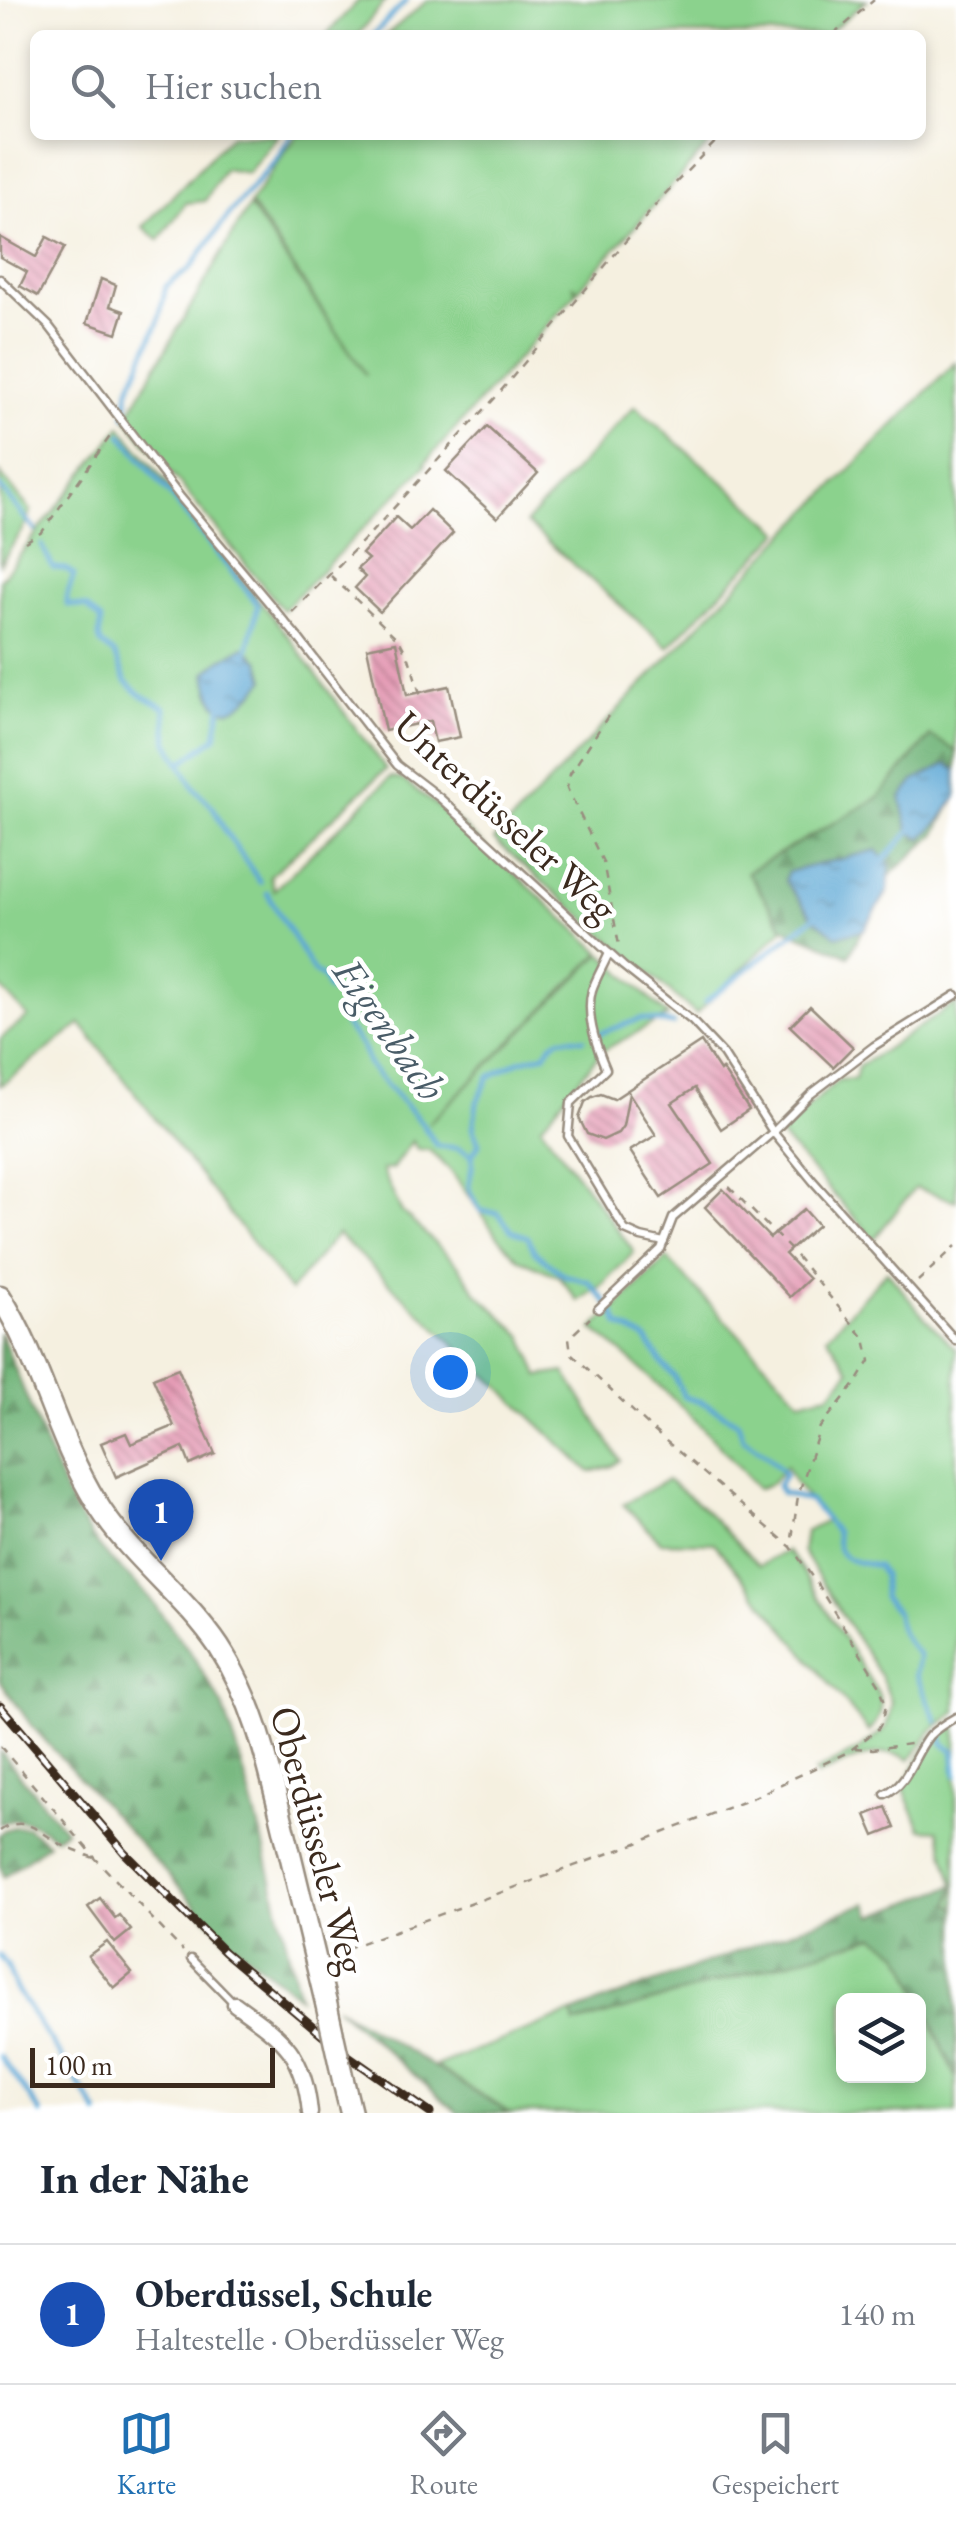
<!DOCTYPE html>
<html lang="de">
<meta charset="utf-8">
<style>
body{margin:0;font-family:"EB Garamond",serif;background:#f6f6f7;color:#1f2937}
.controls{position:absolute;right:30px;bottom:30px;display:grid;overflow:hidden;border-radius:15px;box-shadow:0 5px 15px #0003}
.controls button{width:90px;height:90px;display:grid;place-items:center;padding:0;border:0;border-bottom:2px solid #e0e1e3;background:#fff;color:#1f2937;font:50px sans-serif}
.scale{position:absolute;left:30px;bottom:25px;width:245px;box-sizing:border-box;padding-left:10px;border:5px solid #3b2a1e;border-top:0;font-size:28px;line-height:35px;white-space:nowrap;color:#3b2a1e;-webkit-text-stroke:8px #fff;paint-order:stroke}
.you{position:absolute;left:450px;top:1372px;width:35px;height:35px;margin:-25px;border:8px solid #fff;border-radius:50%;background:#1a73e8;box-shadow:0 0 0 15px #1a73e833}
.badge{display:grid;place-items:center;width:65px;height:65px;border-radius:50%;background:#1f6fb2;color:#fff;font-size:32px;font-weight:700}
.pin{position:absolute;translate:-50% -82px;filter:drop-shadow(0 2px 5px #0008)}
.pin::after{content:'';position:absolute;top:52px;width:35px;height:30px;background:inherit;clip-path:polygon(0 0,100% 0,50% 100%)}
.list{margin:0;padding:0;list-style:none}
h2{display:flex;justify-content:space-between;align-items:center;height:130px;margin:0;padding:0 40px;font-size:42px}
h2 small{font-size:32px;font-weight:400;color:#747a83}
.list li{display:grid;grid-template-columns:65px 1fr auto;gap:30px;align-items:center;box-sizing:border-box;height:140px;padding:0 40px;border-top:2px solid #e0e1e3}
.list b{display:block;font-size:38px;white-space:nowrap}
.list p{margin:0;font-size:32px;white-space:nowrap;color:#747a83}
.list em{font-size:32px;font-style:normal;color:#747a83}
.icon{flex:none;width:55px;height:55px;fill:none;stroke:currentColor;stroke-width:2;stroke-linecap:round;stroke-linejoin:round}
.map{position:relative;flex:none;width:956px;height:2113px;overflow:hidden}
.search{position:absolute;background:#fff;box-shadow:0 5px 15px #0003;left:30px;right:30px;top:30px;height:110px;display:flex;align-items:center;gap:25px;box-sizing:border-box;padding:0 35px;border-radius:15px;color:#747a83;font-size:38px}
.sheet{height:270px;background:#fff}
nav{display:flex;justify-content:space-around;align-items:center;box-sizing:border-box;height:140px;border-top:2px solid #e0e1e3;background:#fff;font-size:28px;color:#747a83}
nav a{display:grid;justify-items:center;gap:5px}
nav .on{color:#1f6fb2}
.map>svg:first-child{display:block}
.green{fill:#8bd28d;stroke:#637e56;stroke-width:2.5;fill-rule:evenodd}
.forest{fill:url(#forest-firs);stroke:#566f4b;stroke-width:2.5}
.water{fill:url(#water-ripples);stroke:#4c697a;stroke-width:2.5}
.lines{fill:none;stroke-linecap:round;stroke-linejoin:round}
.stream{stroke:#5da8d5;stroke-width:5}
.building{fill:url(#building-back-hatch)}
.lane-casing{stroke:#988d7f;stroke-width:11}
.street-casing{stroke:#988d7f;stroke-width:19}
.secondary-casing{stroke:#988d7f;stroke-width:25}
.path{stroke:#988d7f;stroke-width:2.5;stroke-dasharray:8 8;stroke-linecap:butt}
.lane{stroke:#fff;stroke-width:6}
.street{stroke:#fff;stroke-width:14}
.secondary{stroke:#fff;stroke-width:20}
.rail-casing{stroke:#3b2a1e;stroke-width:9}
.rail{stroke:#fff;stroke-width:5;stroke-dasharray:15;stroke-linecap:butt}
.secondary-bridge-casing{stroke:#988d7f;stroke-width:25;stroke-linecap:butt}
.secondary-bridge{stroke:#fff;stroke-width:20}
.labels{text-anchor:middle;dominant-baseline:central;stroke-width:9;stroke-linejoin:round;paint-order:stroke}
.street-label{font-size:40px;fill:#3b2a1e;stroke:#fff}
.water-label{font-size:42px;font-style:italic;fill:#495c67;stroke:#fff}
</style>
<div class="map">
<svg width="956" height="2113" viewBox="0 0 956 2113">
<defs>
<pattern id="forest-firs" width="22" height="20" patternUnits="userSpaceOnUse" patternTransform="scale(2.5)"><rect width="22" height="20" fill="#70b478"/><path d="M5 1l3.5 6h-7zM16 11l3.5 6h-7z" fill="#5d9362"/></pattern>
<pattern id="water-ripples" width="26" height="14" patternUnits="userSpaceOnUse" patternTransform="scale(2.5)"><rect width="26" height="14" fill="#5da8d5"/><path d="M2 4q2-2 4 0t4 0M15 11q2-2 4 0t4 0" fill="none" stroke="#4e89ac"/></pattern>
<pattern id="building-back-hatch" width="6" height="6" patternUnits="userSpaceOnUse" patternTransform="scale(2.5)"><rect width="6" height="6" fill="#e59cb6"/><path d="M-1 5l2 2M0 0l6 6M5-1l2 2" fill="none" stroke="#bb7f93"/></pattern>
</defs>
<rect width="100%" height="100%" fill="#fff"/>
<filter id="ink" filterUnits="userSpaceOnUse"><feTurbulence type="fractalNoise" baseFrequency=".01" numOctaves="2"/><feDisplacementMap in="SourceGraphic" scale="20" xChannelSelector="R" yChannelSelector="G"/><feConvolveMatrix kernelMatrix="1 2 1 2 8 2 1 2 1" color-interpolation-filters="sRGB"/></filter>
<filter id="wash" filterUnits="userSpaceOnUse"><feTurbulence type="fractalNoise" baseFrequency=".0048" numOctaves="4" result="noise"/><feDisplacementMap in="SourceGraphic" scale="40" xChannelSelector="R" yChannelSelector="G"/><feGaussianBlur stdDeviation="2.25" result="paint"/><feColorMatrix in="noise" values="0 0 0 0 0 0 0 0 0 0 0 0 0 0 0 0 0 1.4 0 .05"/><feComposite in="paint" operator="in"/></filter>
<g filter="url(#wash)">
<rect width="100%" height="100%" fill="#f5f0e0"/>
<g class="green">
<path d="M 359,0 L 386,0 L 358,35 L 326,35 Z"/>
<path d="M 428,0 L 867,0 L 826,35 L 386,35 Z"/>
<path d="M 231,135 L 278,135 L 248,173 L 224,169 L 205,201 L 186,203 L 159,240 L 143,227 Z"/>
<path d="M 297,135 L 717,135 L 578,290 L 573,284 L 577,292 L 425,463 L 426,465 L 283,610 L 126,418 L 249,206 L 366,375 L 250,203 Z"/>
<path d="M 956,362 L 956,751 L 930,736 L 878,798 L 748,871 L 784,928 L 696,1014 L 494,840 L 788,532 Z"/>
<path d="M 635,406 L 781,532 L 668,647 L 526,523 Z"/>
<path d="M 121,426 L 288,636 L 386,769 L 270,876 L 274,890 L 391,777 L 403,780 L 459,823 L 601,952 L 428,1124 L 602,953 L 668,1016 L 602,1051 L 541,1126 L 634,1252 L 600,1287 L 578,1301 L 560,1277 L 519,1259 L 498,1237 L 450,1170 L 429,1150 L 417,1149 L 412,1141 L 392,1169 L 382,1170 L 401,1211 L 458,1265 L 476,1292 L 523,1336 L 539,1376 L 565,1372 L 620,1460 L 612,1466 L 590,1472 L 337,1234 L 290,1291 L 81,1024 L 0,1086 L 0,1039 L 28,1017 L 0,987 L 0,580 Z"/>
<path d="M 0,473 L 31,511 L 23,530 L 0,564 Z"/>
<path d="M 956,1003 L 956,1201 L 915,1188 L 874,1239 L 779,1134 L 838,1080 L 855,1079 L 858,1067 Z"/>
<path d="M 667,1258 L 800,1400 L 830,1394 L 850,1370 L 827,1336 L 887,1271 L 923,1316 L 956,1349 L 956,1712 L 932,1730 L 910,1760 C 885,1742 842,1764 817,1776 L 815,1772 L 858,1750 L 885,1729 L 890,1715 L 892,1703 L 880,1675 L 802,1551 L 805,1532 L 826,1521 L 796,1484 L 786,1466 L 772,1483 L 758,1489 C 709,1430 653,1377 593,1329 Z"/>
<path d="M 667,1480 L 701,1506 L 759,1566 L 786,1551 L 797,1563 L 879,1695 C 884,1711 879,1720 869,1732 L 714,1543 L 661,1542 L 623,1504 Z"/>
<path d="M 956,1720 L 956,1908 L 950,1904 L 954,1885 L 938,1830 L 921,1829 L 903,1787 L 931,1739 Z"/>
<path d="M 875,1936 L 899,1952 L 908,1966 L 956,2079 L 956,2113 L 510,2113 L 435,2066 L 572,2013 L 576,2024 ZM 844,2000 L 918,2000 L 918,2076 L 844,2076 Z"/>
</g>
<g class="forest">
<path d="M 931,736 L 956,751 L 956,795 L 936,834 L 888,877 L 849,956 L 784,928 L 747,872 L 878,798 Z"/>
<path d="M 0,1332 L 67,1497 L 91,1536 L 110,1559 L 145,1592 L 191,1653 L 223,1706 L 238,1751 L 263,1842 L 299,1997 L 224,1936 L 30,1724 L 0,1680 Z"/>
<path d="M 0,1751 L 65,1830 L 55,1837 C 36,1825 23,1814 0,1824 Z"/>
<path d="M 14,1827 L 26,1827 L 48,1843 L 4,1877 L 0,1865 L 0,1835 L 4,1830 Z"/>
<path d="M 955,1885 L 950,1904 L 956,1908 L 956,2079 L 908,1966 L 899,1952 L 875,1936 L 575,2024 L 572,2013 L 867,1903 L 873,1916 Z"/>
<path d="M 336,2007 L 510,2113 L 458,2113 Z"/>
</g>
<g class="water">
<path d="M 243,647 L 260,661 L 265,680 C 239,713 214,729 206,673 L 221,660 Z"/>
<path d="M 947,764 L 956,770 L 956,798 L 939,822 L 922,838 L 909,833 L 901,798 L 914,781 Z"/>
<path d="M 877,850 L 890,865 L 888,891 L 864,930 L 836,936 L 813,918 L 785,881 L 787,872 Z"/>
</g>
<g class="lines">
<g class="stream">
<path d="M 373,35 L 407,0"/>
<path d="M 125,416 L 129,389 L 158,323 L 166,286 L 190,269 L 230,213 L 278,157 L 291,135"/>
<path d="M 122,435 L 258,605 L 246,657"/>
<path d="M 0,487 L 35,530"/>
<path d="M 42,545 L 53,568 L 66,569 L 74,575 L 67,596 L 67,605 L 86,607 L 101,621 L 99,637 L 101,644 L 115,655 L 126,681 L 138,693 L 165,708 L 168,742 L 195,789 L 213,807 L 225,831 L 260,882"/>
<path d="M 181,763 L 216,737 L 222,702"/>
<path d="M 881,863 L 911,831"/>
<path d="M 267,893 L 313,971 L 324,979 L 327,989 C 346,997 350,1006 344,1024 L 363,1048 L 369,1066 L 421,1122 L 437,1146 L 458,1148 L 472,1155 C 475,1187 458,1177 481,1211 L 498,1213 L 512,1231 L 528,1237 L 534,1251 L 564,1275 L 588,1281 L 612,1309 L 619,1325 L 646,1339 L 662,1363 L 675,1377 L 684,1397 L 702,1402 L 738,1422 L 743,1438 L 768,1456 L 785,1474 L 778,1486 L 782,1493 L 810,1501 L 836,1532 C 835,1561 852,1561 877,1566 L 883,1575 L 883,1597 L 897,1613 C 898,1631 906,1642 919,1655 L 916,1674 L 937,1721"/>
<path d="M 705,1002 L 818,914"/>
<path d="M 600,1033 L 641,1019 L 673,1024"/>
<path d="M 472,1155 L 479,1144 L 473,1129 L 477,1102 L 489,1077 L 519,1061 L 545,1054 C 558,1033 562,1038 584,1039"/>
<path d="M 941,1733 L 944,1744 L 953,1750 L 956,1775"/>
<path d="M 0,1956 L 7,1965 L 16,1989 L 98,2113"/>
<path d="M 0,2056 L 41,2113"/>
</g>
</g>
<g id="blocks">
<g class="building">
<path d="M 0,237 L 36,257 L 47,237 L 65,247 L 38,296 L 20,286 L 27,272 L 0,257 Z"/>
<path d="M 101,279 L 116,285 L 110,306 L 124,311 L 117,333 L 87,323 Z"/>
<path d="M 487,427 L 538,473 L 497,518 L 446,471 Z"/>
<path d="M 429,510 L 453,533 L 380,612 L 355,588 L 365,577 L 357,569 L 368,559 L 362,554 L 396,517 L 410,530 Z"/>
<path d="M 396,642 L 407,695 L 449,686 L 460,737 L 435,742 L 430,721 L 385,731 L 367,648 Z"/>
<path d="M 810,1006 L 853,1047 L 833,1067 L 790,1026 Z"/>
<path d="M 701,1042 L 720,1071 L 722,1069 L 749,1110 L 721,1129 L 695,1088 L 672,1103 L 713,1164 L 661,1198 L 630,1151 L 656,1135 L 629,1093 L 623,1126 L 618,1133 L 603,1140 L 587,1134 L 579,1118 L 585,1102 L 592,1097 L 601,1094 L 614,1099 Z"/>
<path d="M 723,1189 L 770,1238 L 804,1209 L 818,1225 L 785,1254 L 809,1279 L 790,1297 L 705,1207 Z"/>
<path d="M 178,1368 L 215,1454 L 190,1465 L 183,1447 L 116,1477 L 101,1443 L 126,1433 L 131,1444 L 174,1426 L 153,1378 Z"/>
<path d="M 886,1807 L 895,1828 L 875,1836 L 866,1815 Z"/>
<path d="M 100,1898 L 115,1918 L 119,1915 L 131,1930 L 115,1943 L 88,1907 Z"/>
<path d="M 107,1942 L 132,1973 L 114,1988 L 88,1956 Z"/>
</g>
</g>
</g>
<g filter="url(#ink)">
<use href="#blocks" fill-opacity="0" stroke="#988d7f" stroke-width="2.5"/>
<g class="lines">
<g class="lane-casing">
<g id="lane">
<path d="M 0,279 L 49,326 L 181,498 L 300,640 L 397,765 L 440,798 L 623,966 L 692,1021 L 723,1054 L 773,1132 L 813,1181 L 956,1341"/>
<path d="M 609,953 C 604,965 596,978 592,990 C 585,1015 596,1046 606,1069 L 571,1103 L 568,1136 L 625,1230 L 641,1237 L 664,1242"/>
<path d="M 598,1309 L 661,1249 L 673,1218 L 773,1132 L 811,1094 L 874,1046 L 956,995"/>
<path d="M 885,1794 C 909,1783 913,1756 929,1736 C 937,1728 947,1722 956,1717"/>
<path d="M 191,1959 L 234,2003"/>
</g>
</g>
<g class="street-casing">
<path id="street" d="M 235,2004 C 282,2038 304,2051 310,2113"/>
</g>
<g class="secondary-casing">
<g id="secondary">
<path d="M 0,1296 C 41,1361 56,1437 96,1502 C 129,1557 183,1594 219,1647 C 256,1704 269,1768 285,1833 C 298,1889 312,1946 326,2003"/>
<path d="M 343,2080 L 351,2113"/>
</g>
</g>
<g class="path">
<path d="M 833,35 L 874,0"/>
<path d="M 25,542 L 42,532 L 114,431"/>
<path d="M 331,576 L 399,640 L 409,658 L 422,700"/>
<path d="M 292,612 L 367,537 L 495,398 L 664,195 L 722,135"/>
<path d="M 608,716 L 570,774 L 567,788 L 603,862 L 619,945"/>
<path d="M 729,1187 L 792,1251 L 865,1339 L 870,1361 L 857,1382 L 820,1427 L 798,1496 L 791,1546"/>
<path d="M 918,1281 L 956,1246"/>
<path d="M 0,1746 L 96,1859 L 183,1951"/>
<path d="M 854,1748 L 873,1749 L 910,1744"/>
<path d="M 0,1831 C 25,1812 42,1835 64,1846 C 74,1851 84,1854 94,1858"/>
<path d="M 331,1954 L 635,1844 L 750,1799 L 848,1752 L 878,1729 L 883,1720 L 886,1705 L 879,1684 L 815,1581 L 791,1547 L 653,1430 L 571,1353 L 569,1338 L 590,1318"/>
</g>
<use href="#lane" class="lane"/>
<use href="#street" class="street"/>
<use href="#secondary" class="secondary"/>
<g class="rail-casing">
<path id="rail" d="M 0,1706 L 125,1853 L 224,1952 L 347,2055 L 430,2113"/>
</g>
<use href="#rail" class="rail"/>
<g class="secondary-bridge-casing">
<path id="secondary-bridge" d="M 326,2003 L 343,2080"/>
</g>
<use href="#secondary-bridge" class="secondary-bridge"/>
</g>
</g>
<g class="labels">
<g class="street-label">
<text transform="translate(506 816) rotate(43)">Unterdüsseler Weg</text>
<text transform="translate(319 1840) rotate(75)">Oberdüsseler Weg</text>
</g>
<g class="water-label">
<text transform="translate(390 1029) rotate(55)">Eigenbach</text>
</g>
</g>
</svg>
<div class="controls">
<button><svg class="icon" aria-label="layers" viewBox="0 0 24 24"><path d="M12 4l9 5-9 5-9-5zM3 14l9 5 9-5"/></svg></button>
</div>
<div class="scale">100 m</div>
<div class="you"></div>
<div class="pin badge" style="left:161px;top:1561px;background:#1a4fb4">1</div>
<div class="search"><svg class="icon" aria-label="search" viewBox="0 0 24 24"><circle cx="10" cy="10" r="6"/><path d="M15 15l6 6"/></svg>Hier suchen</div>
</div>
<section class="sheet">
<h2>In der Nähe<small></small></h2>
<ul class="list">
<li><span class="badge" style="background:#1a4fb4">1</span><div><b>Oberdüssel, Schule</b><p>Haltestelle · Oberdüsseler Weg</p></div><em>140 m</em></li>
</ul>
</section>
<nav>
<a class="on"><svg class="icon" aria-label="map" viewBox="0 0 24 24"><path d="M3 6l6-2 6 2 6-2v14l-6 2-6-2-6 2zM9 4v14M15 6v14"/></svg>Karte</a>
<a><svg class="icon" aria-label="directions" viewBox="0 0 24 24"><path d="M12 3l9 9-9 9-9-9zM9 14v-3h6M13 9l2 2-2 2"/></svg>Route</a>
<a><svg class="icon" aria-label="saved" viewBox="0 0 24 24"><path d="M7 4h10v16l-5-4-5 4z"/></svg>Gespeichert</a>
</nav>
